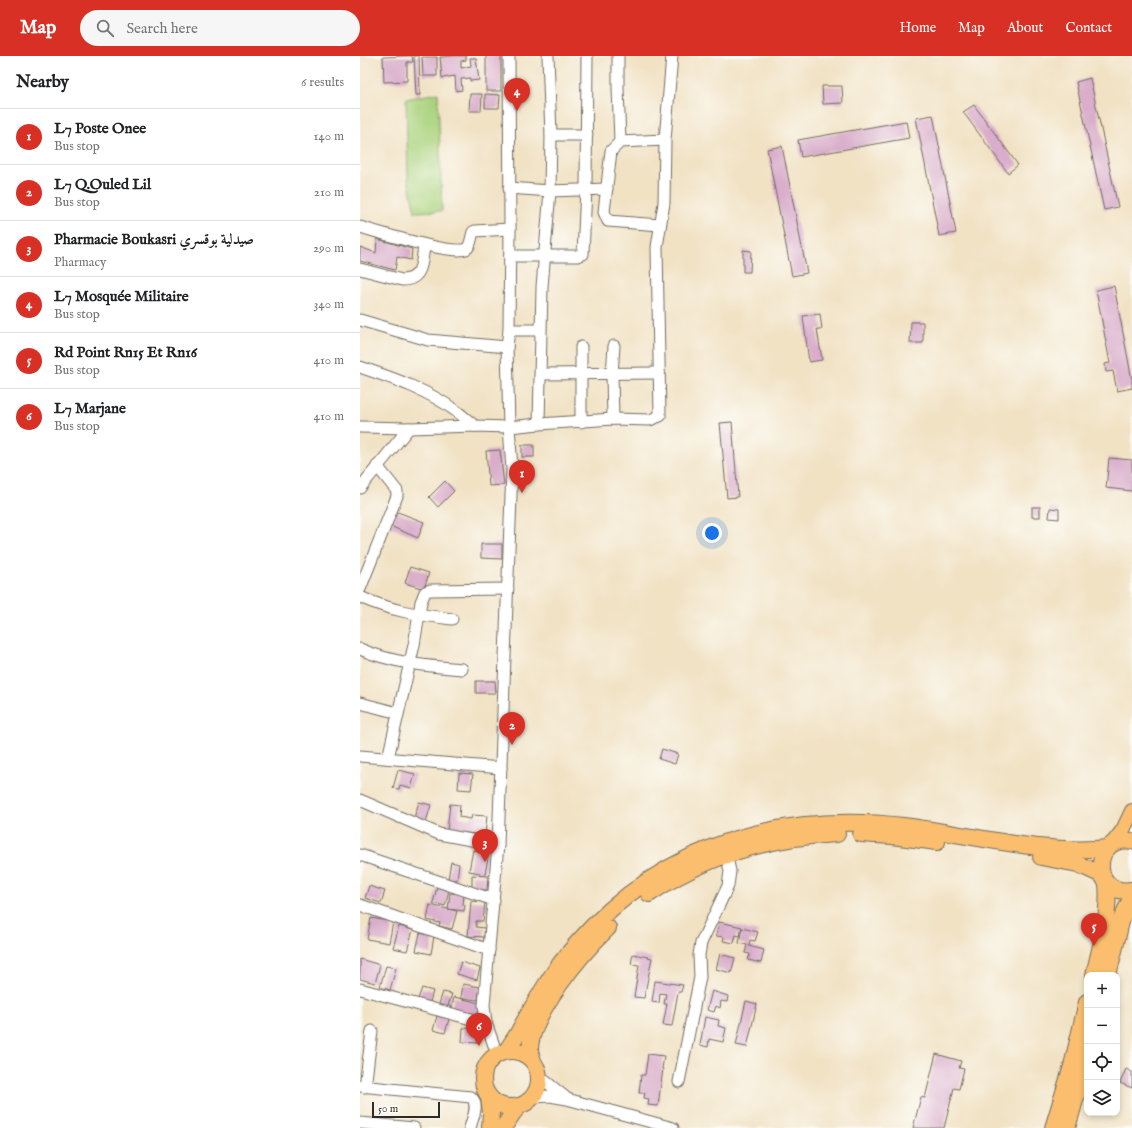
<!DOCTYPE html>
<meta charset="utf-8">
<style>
body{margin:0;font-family:"IM FELL English",Amiri,serif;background:#f6f6f6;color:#202124}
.controls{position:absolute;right:12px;bottom:12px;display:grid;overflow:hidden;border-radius:8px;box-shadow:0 2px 6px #0003}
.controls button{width:36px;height:36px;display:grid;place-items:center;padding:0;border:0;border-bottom:1px solid #e0e0e0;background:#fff;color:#202124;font:20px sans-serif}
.scale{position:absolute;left:12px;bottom:10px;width:68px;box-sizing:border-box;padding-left:4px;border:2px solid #2b2b2b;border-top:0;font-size:11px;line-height:14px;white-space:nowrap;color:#2b2b2b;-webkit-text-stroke:3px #fdfcf7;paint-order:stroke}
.you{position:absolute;left:352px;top:477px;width:14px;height:14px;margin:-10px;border:3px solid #fff;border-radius:50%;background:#1a73e8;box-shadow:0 0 0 6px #1a73e833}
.badge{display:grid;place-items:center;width:26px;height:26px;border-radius:50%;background:#d93025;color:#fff;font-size:13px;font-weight:700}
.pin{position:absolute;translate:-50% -33px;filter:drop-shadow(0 1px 2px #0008)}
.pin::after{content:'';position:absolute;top:21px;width:14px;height:12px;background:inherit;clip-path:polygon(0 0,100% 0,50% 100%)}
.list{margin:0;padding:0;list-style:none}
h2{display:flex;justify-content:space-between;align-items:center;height:52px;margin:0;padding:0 16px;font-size:17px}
h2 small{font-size:13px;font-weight:400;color:#757577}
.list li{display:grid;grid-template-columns:26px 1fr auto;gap:12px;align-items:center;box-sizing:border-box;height:56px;padding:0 16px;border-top:1px solid #e0e0e0}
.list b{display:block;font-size:15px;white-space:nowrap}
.list p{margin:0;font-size:13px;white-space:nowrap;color:#757577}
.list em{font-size:13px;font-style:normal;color:#757577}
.icon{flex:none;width:22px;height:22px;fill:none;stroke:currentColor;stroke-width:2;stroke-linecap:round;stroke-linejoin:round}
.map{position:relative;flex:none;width:772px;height:1072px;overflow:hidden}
header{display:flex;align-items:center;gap:24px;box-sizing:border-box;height:56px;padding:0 20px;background:#d93025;color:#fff}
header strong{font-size:19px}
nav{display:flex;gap:22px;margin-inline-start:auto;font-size:14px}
.search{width:280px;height:36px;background:#f6f6f6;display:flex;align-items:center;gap:10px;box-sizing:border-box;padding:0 14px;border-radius:22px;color:#757577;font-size:15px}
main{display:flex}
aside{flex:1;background:#fff}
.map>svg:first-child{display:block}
.green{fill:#aad37e;stroke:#6a7f54}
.building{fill:#d9adcb}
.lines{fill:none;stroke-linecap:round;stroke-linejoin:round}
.minor-casing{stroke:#706b61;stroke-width:13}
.major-casing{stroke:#706b61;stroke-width:16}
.highway-casing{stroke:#706b61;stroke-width:18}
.minor{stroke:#fff;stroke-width:11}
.major{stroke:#fabe6e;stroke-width:14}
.highway{stroke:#fabe6e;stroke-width:16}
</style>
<header>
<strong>Map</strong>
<div class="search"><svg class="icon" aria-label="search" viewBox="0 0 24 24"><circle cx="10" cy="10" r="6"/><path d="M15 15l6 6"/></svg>Search here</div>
<nav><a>Home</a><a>Map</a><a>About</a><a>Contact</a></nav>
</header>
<main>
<aside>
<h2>Nearby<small>6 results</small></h2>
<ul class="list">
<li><span class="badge">1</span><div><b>L7 Poste Onee</b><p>Bus stop</p></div><em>140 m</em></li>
<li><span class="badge">2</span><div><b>L7 Q.Ouled Lil</b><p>Bus stop</p></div><em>210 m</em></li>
<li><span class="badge">3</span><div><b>Pharmacie Boukasri صيدلية بوقسري</b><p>Pharmacy</p></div><em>290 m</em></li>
<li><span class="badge">4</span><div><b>L7 Mosquée Militaire</b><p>Bus stop</p></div><em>340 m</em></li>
<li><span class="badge">5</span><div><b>Rd Point Rn15 Et Rn16</b><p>Bus stop</p></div><em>410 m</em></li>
<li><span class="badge">6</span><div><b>L7 Marjane</b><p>Bus stop</p></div><em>410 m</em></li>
</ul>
</aside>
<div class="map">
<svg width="772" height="1072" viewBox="0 0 772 1072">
<rect width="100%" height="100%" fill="#fdfcf7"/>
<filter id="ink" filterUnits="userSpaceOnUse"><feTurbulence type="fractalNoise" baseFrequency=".025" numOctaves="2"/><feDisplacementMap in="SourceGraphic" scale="8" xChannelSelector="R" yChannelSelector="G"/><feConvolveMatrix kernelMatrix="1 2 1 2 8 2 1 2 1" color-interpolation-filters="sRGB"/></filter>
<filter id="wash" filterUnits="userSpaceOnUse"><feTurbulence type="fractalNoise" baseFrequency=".012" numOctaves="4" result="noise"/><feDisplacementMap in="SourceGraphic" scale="16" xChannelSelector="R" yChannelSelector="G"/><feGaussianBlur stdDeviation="0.9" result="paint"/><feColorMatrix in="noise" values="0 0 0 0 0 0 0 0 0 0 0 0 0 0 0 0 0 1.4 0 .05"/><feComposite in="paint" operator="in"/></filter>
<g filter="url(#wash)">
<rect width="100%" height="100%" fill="#f1e2c4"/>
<path class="green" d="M 78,37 L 82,155 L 55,156 L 48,123 L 46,43 Z"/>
<g id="blocks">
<g class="building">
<path d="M 52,0 L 53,6 L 47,6 L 47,25 L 24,26 L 23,1 Z"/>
<path d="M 54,0 L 59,0 L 60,39 L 56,39 Z"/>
<path d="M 95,0 L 106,0 L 106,4 L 101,5 L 101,12 L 111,10 L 110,2 L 116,2 L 119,24 L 110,25 L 110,22 L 101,23 L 102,34 L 96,35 L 95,20 L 82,22 L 80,1 Z"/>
<rect x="126" y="0" width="15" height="35"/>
<path d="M 62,1 L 77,1 L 77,20 L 63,20 Z"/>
<path d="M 730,22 L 758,151 L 744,154 L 716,26 Z"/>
<path d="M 462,30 L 482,30 L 483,47 L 463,48 Z"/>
<path d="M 110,38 L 122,38 L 121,55 L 109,55 Z"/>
<path d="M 125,38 L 140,39 L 139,52 L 125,52 Z"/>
<path d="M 614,49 L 658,109 L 648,117 L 603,56 Z"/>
<path d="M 573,59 L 596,177 L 579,180 L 556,62 Z"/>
<path d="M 546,65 L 549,82 L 441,101 L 438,84 Z"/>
<path d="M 422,90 L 447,217 L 432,220 L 407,93 Z"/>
<path d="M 17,183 L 52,193 L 51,204 L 37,201 L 35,214 L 0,205 L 0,191 L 16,197 Z"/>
<path d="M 383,194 L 391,195 L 390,216 L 383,216 Z"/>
<path d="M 754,230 L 772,324 L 772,332 L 757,335 L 753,315 L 746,316 L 745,308 L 750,307 L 736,234 Z"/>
<path d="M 460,258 L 462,273 L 457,273 L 462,304 L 449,306 L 443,260 Z"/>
<path d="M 551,266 L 563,266 L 563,287 L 550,287 Z"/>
<path d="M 372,366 L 378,441 L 367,442 L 360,367 Z"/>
<rect x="162" y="389" width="12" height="12"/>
<path d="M 140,394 L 144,429 L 129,430 L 126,395 Z"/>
<path d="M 749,402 L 772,404 L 772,435 L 746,432 Z"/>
<path d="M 85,425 L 94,435 L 78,451 L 69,441 Z"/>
<rect x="672" y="451" width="8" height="10"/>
<path d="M 690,452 L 699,453 L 699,463 L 689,462 Z"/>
<path d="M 35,455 L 64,466 L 58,482 L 30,470 Z"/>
<path d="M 121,488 L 142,488 L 142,503 L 121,502 Z"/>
<path d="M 50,511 L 69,517 L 64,533 L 45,527 Z"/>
<path d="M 116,625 L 135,625 L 136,637 L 116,637 Z"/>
<path d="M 302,693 L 318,698 L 315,708 L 299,703 Z"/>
<path d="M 38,714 L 55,718 L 51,732 L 40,729 L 39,733 L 33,732 Z"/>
<path d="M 99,717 L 113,718 L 111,734 L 98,733 Z"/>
<path d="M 59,746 L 71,749 L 66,766 L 54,762 Z"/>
<path d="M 90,748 L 100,749 L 99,761 L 111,763 L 112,759 L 127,760 L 125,779 L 87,775 Z"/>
<path d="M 113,794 L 129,797 L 125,818 L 109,815 Z"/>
<path d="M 91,806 L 99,808 L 97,824 L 88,823 Z"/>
<path d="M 112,819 L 128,820 L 127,834 L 112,834 Z"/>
<path d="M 9,830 L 25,835 L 21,847 L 5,842 Z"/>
<path d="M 77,831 L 89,834 L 85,850 L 73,847 Z"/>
<path d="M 90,837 L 104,838 L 103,849 L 105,849 L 104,855 L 88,853 Z"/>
<path d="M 111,845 L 125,846 L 123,865 L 116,865 L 116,871 L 125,872 L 124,881 L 108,880 Z"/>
<path d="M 70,849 L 97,855 L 92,873 L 79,870 L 80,867 L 67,864 Z"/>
<path d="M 11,862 L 33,866 L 29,887 L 7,883 Z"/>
<path d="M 359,866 L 382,871 L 380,880 L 376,879 L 374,887 L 363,885 L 364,881 L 356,880 Z"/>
<path d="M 39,870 L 53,874 L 47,895 L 33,892 Z"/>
<path d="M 382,872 L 398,876 L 395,885 L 390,884 L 389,890 L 404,894 L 401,907 L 388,904 L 390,898 L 385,897 L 387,889 L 379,887 Z"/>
<path d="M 60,877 L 74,880 L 71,898 L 56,895 Z"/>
<path d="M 273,898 L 292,902 L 284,942 L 274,941 L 279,909 L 271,908 Z"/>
<path d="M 360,898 L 375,902 L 371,917 L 356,913 Z"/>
<path d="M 0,903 L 20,909 L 15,927 L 0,923 Z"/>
<path d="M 101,906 L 120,912 L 117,924 L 97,918 Z"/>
<path d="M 26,910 L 36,912 L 30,934 L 20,931 Z"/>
<path d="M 295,925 L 323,929 L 321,936 L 318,936 L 312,970 L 303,969 L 307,948 L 304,948 L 306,938 L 300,937 L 299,947 L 292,946 Z"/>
<path d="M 103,928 L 120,931 L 118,944 L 101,942 Z"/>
<path d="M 62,932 L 73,935 L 70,946 L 58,943 Z"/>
<path d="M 352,935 L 368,940 L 367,946 L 361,945 L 360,952 L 356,950 L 354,956 L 347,954 Z"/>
<path d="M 83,936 L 92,938 L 87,953 L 78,951 Z"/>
<path d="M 94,941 L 120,947 L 117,961 L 91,955 Z"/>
<path d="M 386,945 L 397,948 L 387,991 L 376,989 Z"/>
<path d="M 77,960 L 89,963 L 85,977 L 73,974 Z"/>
<path d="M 345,961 L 359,964 L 358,970 L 366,972 L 363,986 L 349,983 L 348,991 L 340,989 Z"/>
<path d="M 103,972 L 118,973 L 117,987 L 102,986 Z"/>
<path d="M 288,998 L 304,1000 L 302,1013 L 303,1013 L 298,1050 L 288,1049 L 289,1043 L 284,1042 L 285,1037 L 279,1037 L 281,1019 L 285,1019 Z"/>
<path d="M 576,998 L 601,1005 L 599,1012 L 604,1013 L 599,1033 L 594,1032 L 584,1072 L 553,1072 L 561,1041 L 565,1042 Z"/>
<path d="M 766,1013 L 772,1016 L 772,1032 L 760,1027 Z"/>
</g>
</g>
</g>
<g filter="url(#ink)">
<use href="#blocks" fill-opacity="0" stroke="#706b61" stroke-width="1"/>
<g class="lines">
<g class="minor-casing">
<g id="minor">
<path d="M 258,0 L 258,32 L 260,86"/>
<path d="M 191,79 L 227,79"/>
<path d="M 149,132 L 190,135 L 247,133"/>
<path d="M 300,169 L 248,165 L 244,156 L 251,95 L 260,86 L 305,84"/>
<path d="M 0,171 C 18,176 91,199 106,193 C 111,190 111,182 113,176 L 115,175 L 150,173"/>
<path d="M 150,200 L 217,200 L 223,198 L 226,133 L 227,0"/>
<path d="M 0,213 L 42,224 C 63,224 62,205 64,189"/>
<path d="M 0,264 L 68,284 L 147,291"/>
<path d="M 149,274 L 180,274"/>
<path d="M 221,291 L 221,366"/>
<path d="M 0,311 C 32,322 68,334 96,355 C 102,359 108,365 115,370"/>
<path d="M 181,318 L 299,317"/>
<path d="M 253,363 L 252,318 L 254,290"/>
<path d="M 179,368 L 182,231 L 190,135 L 191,79 L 188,0"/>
<path d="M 0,371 L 49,372 L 115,370 L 149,371 L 179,368 L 253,363 L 290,364 L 300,360 L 297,191 L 304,147 L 305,84 L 312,0"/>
<path d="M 0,432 L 49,372"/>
<path d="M 0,533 L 37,440 L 37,435 L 17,410"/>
<path d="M 0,541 C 31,555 59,559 92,563"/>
<path d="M 0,593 C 32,607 67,610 102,613"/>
<path d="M 0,647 L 38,657"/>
<path d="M 0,700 L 141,712"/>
<path d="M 28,702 L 54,589 L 61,546 L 65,536 L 70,534 L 148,533"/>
<path d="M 0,744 L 79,778 L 138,789"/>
<path d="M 0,799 L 134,844"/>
<path d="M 0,849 L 129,894"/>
<path d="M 0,933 L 126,967"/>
<path d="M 137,998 L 126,967 L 124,949 L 138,789 L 152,413 L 149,371 L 147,291 L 149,274 L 150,173 L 149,0"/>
<path d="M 179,1020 L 205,1041"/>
<path d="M 319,1026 L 340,921 L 339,899 L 341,887 L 368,830 L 370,815 L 366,798"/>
<path d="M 0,1030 L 111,1041 C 120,1048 112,1063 110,1072"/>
<path d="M 5,1031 L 12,975"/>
<path d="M 173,1041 L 190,1040 L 207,1043 L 313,1072"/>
<path d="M 0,1067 L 54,1072"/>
</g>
</g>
<g class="major-casing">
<path id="major" d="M 752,788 L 763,774 L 772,755"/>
</g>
<g class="highway-casing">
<g id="highway">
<path d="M 501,778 L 532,780 L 577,786"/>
<path d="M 772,785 C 731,778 730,841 772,834"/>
<path d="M 681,801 L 718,808 L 742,819"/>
<path d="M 289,838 C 345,800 410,781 477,778"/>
<path d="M 734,919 C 741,889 750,859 747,827"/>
<path d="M 748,919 L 762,862 L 772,840"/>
<circle cx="151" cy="1023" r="28"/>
<path d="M 147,995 C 150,988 155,983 158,977 C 171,953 184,930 200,908 C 285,797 407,754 543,770 C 611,778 679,799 748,792"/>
<path d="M 173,1005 C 172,1001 170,997 170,993 C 171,957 222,897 248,872"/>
<path d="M 129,1041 L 131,1057 L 130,1072"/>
<path d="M 143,1072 L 153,1057 L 159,1050"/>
<path d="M 693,1072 L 712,1010 L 727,946"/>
<path d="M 707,1072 L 727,1002"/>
</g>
</g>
<use href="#minor" class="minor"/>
<use href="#major" class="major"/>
<use href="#highway" class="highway"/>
</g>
</g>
</svg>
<div class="controls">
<button>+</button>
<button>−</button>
<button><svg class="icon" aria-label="locate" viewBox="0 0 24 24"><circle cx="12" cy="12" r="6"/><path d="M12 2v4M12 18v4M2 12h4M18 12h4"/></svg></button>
<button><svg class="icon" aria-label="layers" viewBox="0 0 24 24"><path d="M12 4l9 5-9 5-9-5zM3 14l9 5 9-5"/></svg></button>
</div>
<div class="scale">50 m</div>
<div class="you"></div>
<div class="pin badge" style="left:162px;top:437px">1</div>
<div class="pin badge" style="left:152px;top:689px">2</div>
<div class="pin badge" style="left:125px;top:806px">3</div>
<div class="pin badge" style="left:157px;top:55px">4</div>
<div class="pin badge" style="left:734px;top:890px">5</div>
<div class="pin badge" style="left:119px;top:990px">6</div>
</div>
</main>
